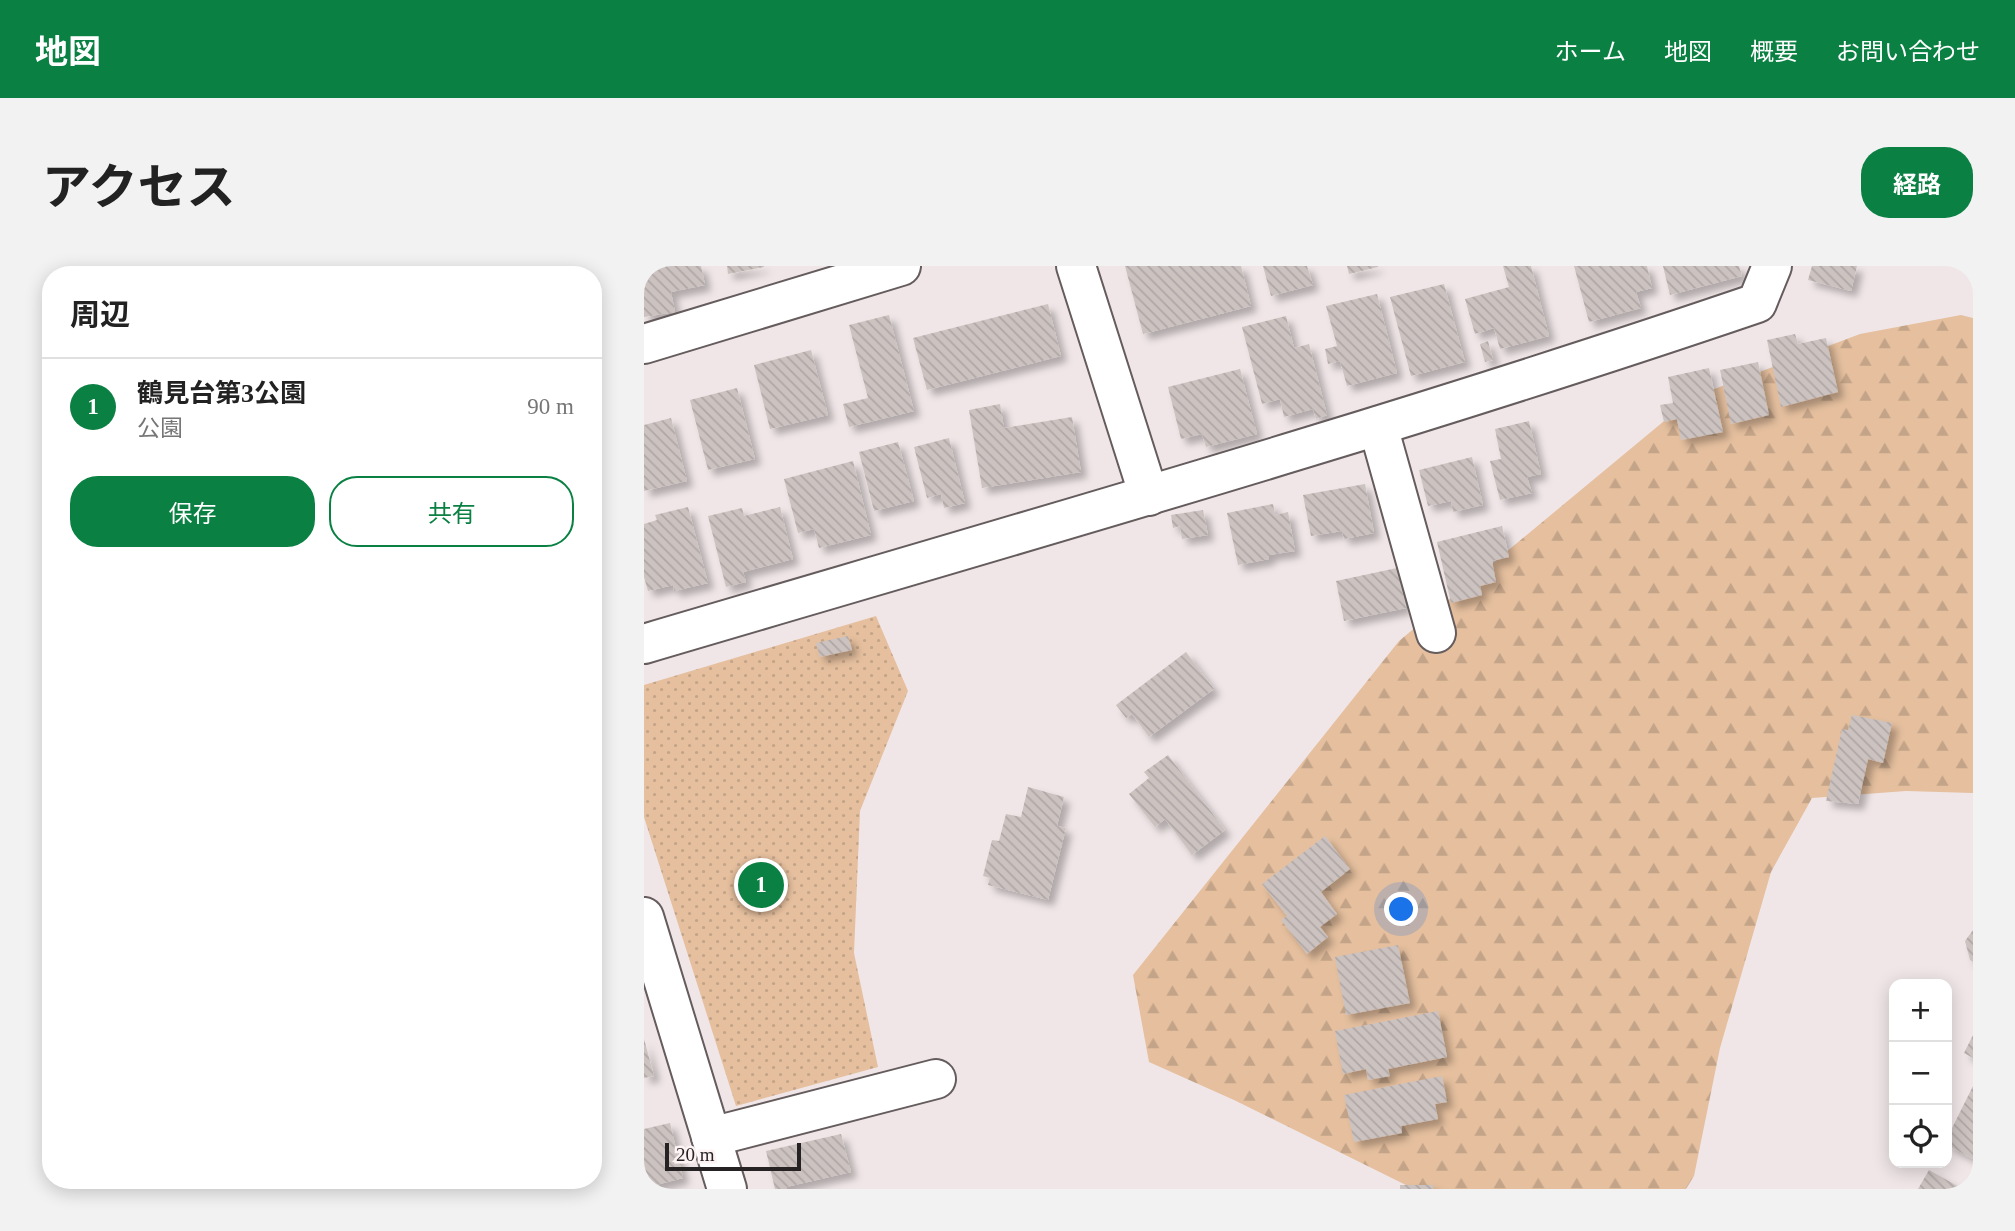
<!DOCTYPE html>
<html lang="ja">
<meta charset="utf-8">
<style>
body{margin:0;font-family:"Times New Roman","Noto Sans JP",serif;background:#f2f2f2;color:#222}
.controls{position:absolute;right:21px;bottom:21px;display:grid;overflow:hidden;border-radius:14px;box-shadow:0 4px 18px #0003}
.controls button{width:63px;height:63px;display:grid;place-items:center;padding:0;border:0;border-bottom:2px solid #e0e0e0;background:#fff;color:#222;font:35px sans-serif}
.scale{position:absolute;left:21px;bottom:18px;width:136px;box-sizing:border-box;padding-left:7px;border:4px solid #262223;border-top:0;font-size:19px;line-height:24px;white-space:nowrap;color:#262223;-webkit-text-stroke:5px #fdf3f4;paint-order:stroke}
.you{position:absolute;left:758px;top:644px;width:24px;height:24px;margin:-18px;border:5px solid #fff;border-radius:50%;background:#1a73e8;box-shadow:0 0 0 10px #1a73e833}
.badge{display:grid;place-items:center;width:46px;height:46px;border-radius:50%;background:#0b8043;color:#fff;font-size:23px;font-weight:700}
.pin{position:absolute;translate:-50% -50%;border:4px solid #fff;box-shadow:0 2px 7px #0006}
.list{margin:0;padding:0;list-style:none}
h2{display:flex;justify-content:space-between;align-items:center;height:91px;margin:0;padding:0 28px;font-size:30px}
h2 small{font-size:23px;font-weight:400;color:#767676}
.list li{display:grid;grid-template-columns:46px 1fr auto;gap:21px;align-items:center;box-sizing:border-box;height:98px;padding:0 28px;border-top:2px solid #e0e0e0}
.list b{display:block;font-size:26px;white-space:nowrap}
.list p{margin:0;font-size:23px;white-space:nowrap;color:#767676}
.list em{font-size:23px;font-style:normal;color:#767676}
.actions{display:flex;gap:14px;padding:21px 28px}
.actions a{flex:1;padding:16px 0;border:2px solid #0b8043;border-radius:28px;text-align:center;font-size:24px;color:#0b8043}
.actions .main{background:#0b8043;color:#fff}
.icon{flex:none;width:38px;height:38px;fill:none;stroke:currentColor;stroke-width:2;stroke-linecap:round;stroke-linejoin:round}
.map{position:relative;flex:none;width:1329px;height:923px;overflow:hidden;border-radius:28px}
header{display:flex;align-items:center;gap:42px;box-sizing:border-box;height:98px;padding:0 35px;background:#0b8043;color:#fff}
header strong{font-size:33px}
nav{display:flex;gap:38px;margin-inline-start:auto;font-size:24px}
.intro{display:flex;align-items:center;justify-content:space-between;box-sizing:border-box;height:168px;padding:0 42px}
h1{margin:0;font-size:49px}
.button{padding:18px 32px;border-radius:28px;background:#0b8043;color:#fff;font-size:24px;font-weight:700}
main{display:flex;gap:42px;padding:0 42px}
aside{flex:1;background:#fff;border-radius:28px;box-shadow:0 4px 18px #0003}
.map>svg:first-child{display:block}
.forest{fill:url(#forest-firs)}
.park{fill:url(#park-dots)}
.building{fill:url(#building-back-hatch);filter:url(#shadow)}
.lines{fill:none;stroke-linecap:round;stroke-linejoin:round}
.minor-casing{stroke:#655c5d;stroke-width:42}
.minor{stroke:#fff;stroke-width:38}
</style>
<header>
<strong>地図</strong>
<nav><a>ホーム</a><a>地図</a><a>概要</a><a>お問い合わせ</a></nav>
</header>
<div class="intro"><h1>アクセス</h1><a class="button">経路</a></div>
<main>
<aside>
<h2>周辺<small></small></h2>
<ul class="list">
<li><span class="badge">1</span><div><b>鶴見台第3公園</b><p>公園</p></div><em>90 m</em></li>
</ul>
<div class="actions"><a class="main">保存</a><a>共有</a></div>
</aside>
<div class="map">
<svg width="1329" height="923" viewBox="0 0 1329 923">
<defs>
<pattern id="forest-firs" width="22" height="20" patternUnits="userSpaceOnUse" patternTransform="scale(1.75)"><rect width="22" height="20" fill="#e5bf9e"/><path d="M5 1l3.5 6h-7zM16 11l3.5 6h-7z" fill="#c4a488"/></pattern>
<pattern id="park-dots" width="8" height="8" patternUnits="userSpaceOnUse" patternTransform="scale(1.75)"><rect width="8" height="8" fill="#e5bf9e"/><path d="M2 2h.1M6 6h.1" fill="none" stroke="#c4a488" stroke-width="1.8" stroke-linecap="round"/></pattern>
<pattern id="building-back-hatch" width="6" height="6" patternUnits="userSpaceOnUse" patternTransform="scale(1.75)"><rect width="6" height="6" fill="#ccc3c1"/><path d="M-1 5l2 2M0 0l6 6M5-1l2 2" fill="none" stroke="#afa7a6"/></pattern>
<filter id="shadow"><feDropShadow dx="6" dy="6" stdDeviation="3.5" flood-color="#0004"/></filter>
</defs>
<rect width="100%" height="100%" fill="#f0e6e7"/>
<path class="forest" d="M 1317,49 L 1329,52 L 1329,527 L 1262,525 L 1168,532 L 1127,606 L 1076,782 L 1050,910 L 1042,923 L 770,923 L 590,834 L 505,796 L 489,709 L 755,375 L 1049,131 L 1216,68 Z"/>
<path class="park" d="M 232,350 L 264,425 L 216,545 L 210,687 L 234,801 L 92,840 L 0,551 L 0,419 Z"/>
<g class="building">
<path d="M 0,0 L 57,0 L 61,19 L 27,26 L 31,46 L 0,51 Z"/>
<path d="M 83,0 L 120,0 L 120,1 L 84,8 Z"/>
<path d="M 481,0 L 597,0 L 607,40 L 499,68 Z"/>
<path d="M 619,0 L 663,0 L 669,19 L 627,30 Z"/>
<path d="M 703,0 L 734,0 L 734,1 L 705,8 Z"/>
<path d="M 859,0 L 887,0 L 905,70 L 856,83 L 850,62 L 831,68 L 821,33 L 865,21 Z"/>
<path d="M 930,0 L 1003,0 L 1008,22 L 992,26 L 997,42 L 945,56 Z"/>
<path d="M 1019,0 L 1095,0 L 1098,10 L 1026,29 Z"/>
<path d="M 1168,0 L 1213,0 L 1207,25 L 1164,14 Z"/>
<path d="M 800,18 L 821,96 L 767,110 L 746,31 Z"/>
<path d="M 733,28 L 753,107 L 703,120 L 696,95 L 684,98 L 681,83 L 693,80 L 682,40 Z"/>
<path d="M 404,38 L 417,90 L 283,124 L 269,72 Z"/>
<path d="M 245,49 L 270,145 L 205,161 L 199,138 L 224,132 L 205,59 Z"/>
<path d="M 642,50 L 650,82 L 665,78 L 683,149 L 672,153 L 669,143 L 640,151 L 636,133 L 618,138 L 598,61 Z"/>
<path d="M 1151,68 L 1154,78 L 1182,72 L 1194,126 L 1137,141 L 1123,74 Z"/>
<path d="M 844,75 L 849,94 L 841,96 L 836,78 Z"/>
<path d="M 167,84 L 184,149 L 126,163 L 110,99 Z"/>
<path d="M 1114,96 L 1125,149 L 1087,158 L 1076,104 Z"/>
<path d="M 1065,102 L 1079,166 L 1037,174 L 1033,153 L 1020,156 L 1016,139 L 1029,137 L 1024,111 Z"/>
<path d="M 596,103 L 613,168 L 562,181 L 558,168 L 537,173 L 524,121 Z"/>
<path d="M 93,122 L 111,193 L 64,204 L 46,134 Z"/>
<path d="M 356,138 L 360,162 L 428,151 L 437,206 L 338,222 L 325,144 Z"/>
<path d="M 27,152 L 43,215 L 0,225 L 0,159 Z"/>
<path d="M 885,155 L 897,208 L 883,211 L 888,227 L 856,234 L 846,195 L 857,193 L 851,163 Z"/>
<path d="M 305,172 L 321,237 L 300,242 L 297,228 L 283,232 L 270,181 Z"/>
<path d="M 254,176 L 270,235 L 230,245 L 215,186 Z"/>
<path d="M 828,191 L 839,239 L 809,246 L 807,235 L 784,240 L 775,204 Z"/>
<path d="M 209,195 L 227,269 L 175,282 L 170,263 L 154,267 L 140,213 Z"/>
<path d="M 721,218 L 730,267 L 700,273 L 698,265 L 667,270 L 659,229 Z"/>
<path d="M 629,238 L 631,249 L 644,246 L 651,285 L 625,289 L 625,293 L 594,299 L 583,247 Z"/>
<path d="M 44,241 L 64,317 L 30,325 L 29,319 L 4,325 L 0,311 L 0,258 L 13,254 L 11,249 Z"/>
<path d="M 136,241 L 149,293 L 99,306 L 102,316 L 82,321 L 64,250 L 98,242 L 100,250 Z"/>
<path d="M 559,244 L 564,269 L 538,273 L 536,260 L 529,262 L 527,249 Z"/>
<path d="M 858,260 L 865,291 L 848,295 L 852,316 L 836,320 L 838,329 L 807,337 L 793,276 Z"/>
<path d="M 753,302 L 762,342 L 700,355 L 692,315 Z"/>
<path d="M 204,370 L 208,384 L 176,391 L 172,377 Z"/>
<path d="M 542,386 L 570,423 L 505,471 L 488,448 L 482,452 L 472,439 Z"/>
<path d="M 1208,449 L 1248,457 L 1239,497 L 1224,493 L 1214,538 L 1182,535 L 1198,463 L 1204,464 Z"/>
<path d="M 524,489 L 581,564 L 548,589 L 521,553 L 511,561 L 485,528 L 505,512 L 500,506 Z"/>
<path d="M 384,521 L 420,531 L 413,560 L 422,562 L 404,634 L 344,619 L 346,612 L 339,610 L 348,574 L 355,575 L 362,548 L 377,551 Z"/>
<path d="M 681,570 L 706,603 L 677,626 L 693,648 L 676,661 L 684,671 L 663,688 L 637,654 L 643,650 L 618,618 Z"/>
<path d="M 1329,664 L 1329,696 L 1326,694 L 1321,675 Z"/>
<path d="M 754,679 L 766,737 L 702,749 L 691,691 Z"/>
<path d="M 794,745 L 803,791 L 744,803 L 746,810 L 724,814 L 722,803 L 699,808 L 691,765 Z"/>
<path d="M 1329,769 L 1329,792 L 1320,787 Z"/>
<path d="M 0,773 L 10,810 L 0,812 Z"/>
<path d="M 798,810 L 803,836 L 791,838 L 794,853 L 757,860 L 758,867 L 710,876 L 700,829 Z"/>
<path d="M 1329,820 L 1329,893 L 1303,879 L 1303,872 Z"/>
<path d="M 26,857 L 39,912 L 0,922 L 0,863 Z"/>
<path d="M 197,868 L 207,906 L 142,921 L 143,923 L 131,923 L 122,885 Z"/>
<path d="M 1285,904 L 1319,923 L 1274,923 Z"/>
<rect x="756" y="919" width="33" height="4"/>
</g>
<g class="lines">
<g class="minor-casing">
<g id="minor">
<path d="M 432,0 L 505,230"/>
<path d="M 0,78 L 257,0"/>
<path d="M 734,160 L 792,367"/>
<path d="M 0,378 C 372,268 746,162 1113,37 L 1128,0"/>
<path d="M 0,651 L 83,923"/>
<path d="M 67,871 L 292,813"/>
</g>
</g>
<use href="#minor" class="minor"/>
</g>
</svg>
<div class="controls">
<button>+</button>
<button>−</button>
<button><svg class="icon" aria-label="locate" viewBox="0 0 24 24"><circle cx="12" cy="12" r="6"/><path d="M12 2v4M12 18v4M2 12h4M18 12h4"/></svg></button>
</div>
<div class="scale">20 m</div>
<div class="you"></div>
<div class="pin badge" style="left:117px;top:619px">1</div>
</div>
</main>
